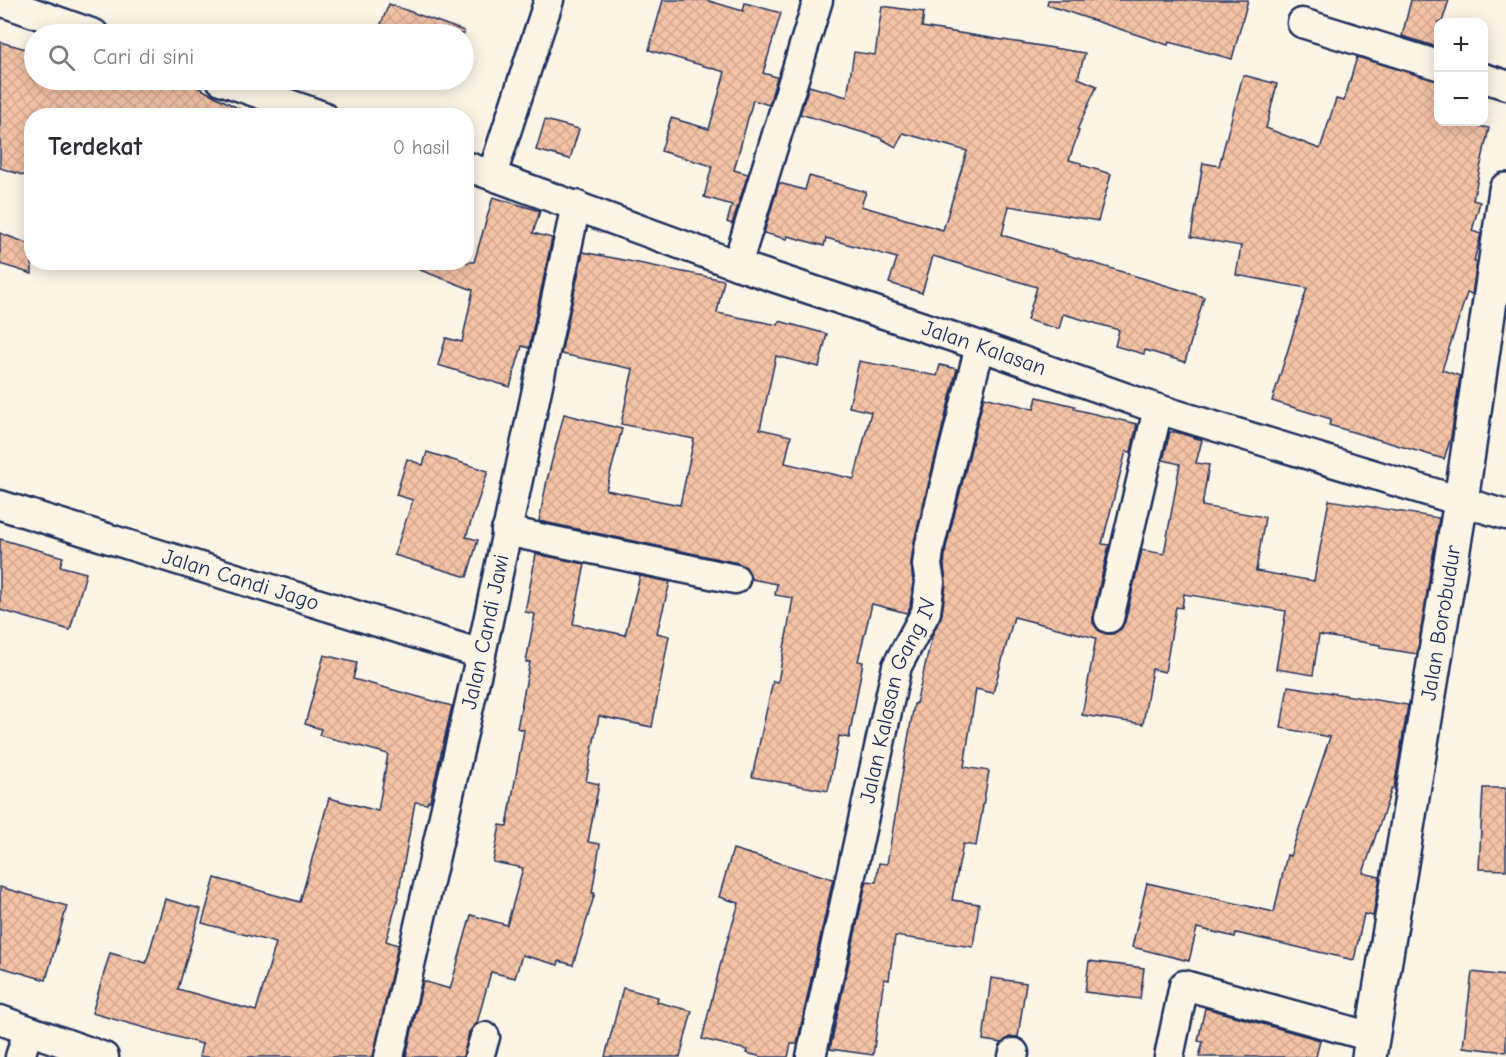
<!DOCTYPE html>
<html lang="id">
<meta charset="utf-8">
<style>
body{margin:0;font-family:"Comic Neue",sans-serif;background:#f7f7f7;color:#2b2b33}
.controls{position:absolute;right:18px;top:18px;display:grid;overflow:hidden;border-radius:12px;box-shadow:0 3px 15px #0003}
.controls button{width:54px;height:54px;display:grid;place-items:center;padding:0;border:0;border-bottom:2px solid #e1e1e2;background:#fff;color:#2b2b33;font:30px sans-serif}
.list{margin:0;padding:0;list-style:none}
h2{display:flex;justify-content:space-between;align-items:center;height:78px;margin:0;padding:0 24px;font-size:26px}
h2 small{font-size:20px;font-weight:400;color:#7c7c81}
.icon{flex:none;width:33px;height:33px;fill:none;stroke:currentColor;stroke-width:2;stroke-linecap:round;stroke-linejoin:round}
.map{position:relative;flex:none;width:1506px;height:1057px;overflow:hidden}
.search{position:absolute;background:#fff;box-shadow:0 3px 15px #0003;left:24px;top:24px;width:450px;height:66px;display:flex;align-items:center;gap:15px;box-sizing:border-box;padding:0 21px;border-radius:33px;color:#7c7c81;font-size:22px}
.panel{position:absolute;background:#fff;box-shadow:0 3px 15px #0003;left:24px;top:108px;width:450px;height:162px;border-radius:24px}
.map>svg:first-child{display:block}
.building{fill:url(#building-cross-hatch);stroke:#1b2f5e;stroke-width:1.5}
.lines{fill:none;stroke-linecap:round;stroke-linejoin:round}
.street-casing{stroke:#1b2f5e;stroke-width:33}
.secondary-casing{stroke:#1b2f5e;stroke-width:38}
.street{stroke:#fcf5e5;stroke-width:28}
.secondary{stroke:#fcf5e5;stroke-width:33}
.labels{text-anchor:middle;dominant-baseline:central;stroke-width:6;stroke-linejoin:round;paint-order:stroke}
.street-label{font-size:22px;fill:#1b2f5e;stroke:#fcf5e5}
</style>
<div class="map">
<svg width="1506" height="1057" viewBox="0 0 1506 1057">
<defs>
<pattern id="building-cross-hatch" width="8" height="8" patternUnits="userSpaceOnUse" patternTransform="scale(1.5)"><rect width="8" height="8" fill="#f4c2a5"/><path d="M0 0l8 8M0 8l8-8" fill="none" stroke="#d1a790"/></pattern>
</defs>
<rect width="100%" height="100%" fill="#fcf5e5"/>
<filter id="ink" filterUnits="userSpaceOnUse"><feTurbulence type="fractalNoise" baseFrequency=".0167" numOctaves="2"/><feDisplacementMap in="SourceGraphic" scale="12" xChannelSelector="R" yChannelSelector="G"/><feConvolveMatrix kernelMatrix="1 2 1 2 8 2 1 2 1" color-interpolation-filters="sRGB"/></filter>
<g filter="url(#ink)">
<g class="building">
<path d="M 663,0 L 706,0 L 743,11 L 745,3 L 781,13 L 763,73 L 777,77 L 769,105 L 753,100 L 734,170 L 748,174 L 732,224 L 727,222 L 732,205 L 704,197 L 712,166 L 661,151 L 671,118 L 709,129 L 725,72 L 649,50 Z"/>
<path d="M 1048,0 L 1248,0 L 1232,59 L 1169,42 L 1168,45 L 1047,5 Z"/>
<path d="M 1411,0 L 1449,0 L 1442,22 L 1438,22 L 1438,32 L 1434,46 L 1402,36 Z"/>
<path d="M 389,4 L 464,31 L 464,34 L 377,34 Z"/>
<path d="M 882,6 L 924,12 L 922,27 L 1085,53 L 1078,78 L 1097,86 L 1077,130 L 1079,131 L 1069,160 L 1081,163 L 1081,165 L 1111,174 L 1098,221 L 1009,206 L 1002,235 L 1204,297 L 1185,362 L 1145,350 L 1144,354 L 1115,346 L 1119,330 L 1063,314 L 1059,329 L 1027,320 L 1037,287 L 933,256 L 922,293 L 889,283 L 897,258 L 826,238 L 824,246 L 788,236 L 787,239 L 764,233 L 779,183 L 805,190 L 809,176 L 866,192 L 861,206 L 943,230 L 967,151 L 903,133 L 896,147 L 878,137 L 800,114 L 809,86 L 847,97 L 854,52 L 875,55 Z"/>
<path d="M 0,42 L 34,51 L 34,80 L 184,80 L 253,116 L 32,116 L 32,178 L 0,168 Z"/>
<path d="M 1357,57 L 1438,81 L 1438,122 L 1459,122 L 1489,128 L 1473,200 L 1480,202 L 1472,231 L 1481,234 L 1474,261 L 1477,262 L 1472,294 L 1467,293 L 1442,370 L 1460,376 L 1451,437 L 1444,459 L 1329,425 L 1331,419 L 1272,401 L 1307,288 L 1236,275 L 1241,246 L 1191,237 L 1203,163 L 1219,166 L 1243,75 L 1277,84 L 1266,128 L 1320,149 L 1336,99 L 1344,101 Z"/>
<path d="M 545,120 L 579,129 L 570,159 L 536,150 Z"/>
<path d="M 493,197 L 540,211 L 533,233 L 552,238 L 529,348 L 522,346 L 510,387 L 438,365 L 446,338 L 462,342 L 473,290 L 407,265 L 408,262 L 474,262 Z"/>
<path d="M 0,233 L 32,245 L 32,274 L 0,264 Z"/>
<path d="M 583,252 L 724,280 L 717,313 L 778,325 L 779,321 L 827,334 L 819,367 L 776,356 L 760,429 L 791,436 L 785,463 L 854,479 L 871,412 L 849,407 L 859,361 L 937,376 L 940,365 L 957,369 L 914,542 L 911,563 L 913,582 L 910,607 L 907,613 L 872,604 L 858,661 L 863,662 L 849,738 L 839,736 L 828,791 L 752,777 L 773,681 L 778,682 L 793,598 L 775,595 L 777,584 L 751,579 L 746,567 L 738,563 L 539,521 L 547,480 L 564,414 L 622,429 L 606,490 L 680,505 L 694,439 L 621,424 L 633,369 L 561,354 Z"/>
<path d="M 984,397 L 1034,409 L 1037,397 L 1075,406 L 1074,409 L 1137,424 L 1131,452 L 1126,451 L 1102,544 L 1109,545 L 1093,614 L 1093,623 L 1098,630 L 1106,634 L 1113,634 L 1121,629 L 1125,622 L 1142,550 L 1164,554 L 1180,464 L 1163,460 L 1170,432 L 1176,432 L 1202,440 L 1196,463 L 1209,465 L 1202,506 L 1265,517 L 1256,571 L 1314,581 L 1329,500 L 1439,518 L 1417,654 L 1380,648 L 1380,645 L 1319,635 L 1313,675 L 1276,669 L 1286,611 L 1184,594 L 1182,608 L 1176,607 L 1165,672 L 1152,669 L 1143,724 L 1082,715 L 1096,638 L 1014,617 L 993,693 L 976,689 L 964,767 L 989,771 L 976,846 L 963,844 L 952,900 L 979,904 L 973,947 L 895,936 L 889,980 L 884,979 L 873,1055 L 830,1049 L 865,888 L 867,881 L 876,882 L 879,863 L 887,864 L 914,704 L 916,704 L 932,636 L 942,614 L 946,584 L 944,565 L 946,547 Z"/>
<path d="M 427,452 L 488,471 L 466,537 L 478,540 L 467,577 L 394,555 L 413,500 L 396,495 L 407,459 L 423,465 Z"/>
<path d="M 0,539 L 63,557 L 60,566 L 86,573 L 70,630 L 0,610 Z"/>
<path d="M 536,554 L 585,564 L 573,624 L 625,635 L 640,576 L 670,582 L 657,633 L 669,636 L 652,727 L 599,716 L 586,781 L 599,784 L 588,842 L 600,844 L 592,893 L 595,893 L 573,965 L 559,961 L 558,965 L 522,955 L 515,978 L 491,972 L 477,1023 L 469,1032 L 463,1057 L 406,1057 L 423,981 L 450,989 L 471,915 L 507,925 L 523,868 L 493,862 L 500,825 L 507,826 L 524,730 L 517,728 L 530,662 L 526,662 L 535,614 L 525,612 Z"/>
<path d="M 324,655 L 357,663 L 353,679 L 452,706 L 430,801 L 428,801 L 427,804 L 415,802 L 397,902 L 386,941 L 398,945 L 373,1057 L 199,1057 L 202,1044 L 92,1013 L 110,953 L 146,963 L 165,899 L 201,909 L 178,989 L 256,1011 L 276,943 L 202,923 L 215,878 L 300,902 L 329,798 L 378,811 L 388,754 L 319,735 L 321,729 L 305,724 Z"/>
<path d="M 1288,686 L 1408,705 L 1394,788 L 1392,788 L 1363,873 L 1380,877 L 1373,916 L 1364,914 L 1354,960 L 1236,933 L 1235,937 L 1197,928 L 1189,961 L 1132,947 L 1147,883 L 1274,912 L 1287,855 L 1290,856 L 1330,737 L 1281,728 Z"/>
<path d="M 1483,788 L 1506,788 L 1506,870 L 1479,869 Z"/>
<path d="M 733,849 L 833,879 L 797,1044 L 791,1044 L 788,1057 L 762,1057 L 746,1053 L 747,1050 L 702,1039 L 722,958 L 739,903 L 719,897 Z"/>
<path d="M 0,887 L 67,906 L 46,980 L 0,967 Z"/>
<path d="M 1089,961 L 1144,968 L 1140,999 L 1085,992 Z"/>
<path d="M 1472,972 L 1506,976 L 1506,1052 L 1463,1047 Z"/>
<path d="M 991,978 L 1026,983 L 1018,1037 L 1009,1037 L 1002,1043 L 983,1040 Z"/>
<path d="M 623,988 L 658,997 L 657,1002 L 692,1011 L 680,1057 L 605,1057 Z"/>
<path d="M 1205,1008 L 1320,1040 L 1316,1057 L 1199,1057 L 1203,1042 L 1198,1041 Z"/>
</g>
<g class="lines">
<g class="street-casing">
<g id="street">
<path d="M 0,1 L 94,34"/>
<path d="M 1302,23 L 1438,65"/>
<path d="M 1484,78 L 1506,85"/>
<path d="M 221,80 L 323,116"/>
<path id="s1" d="M 466,166 L 737,265 L 980,346 L 1158,409 L 1506,515"/>
<path d="M 492,175 L 549,0"/>
<path d="M 737,265 L 818,0"/>
<path id="s2" d="M 0,505 L 481,654"/>
<path d="M 506,531 L 735,579"/>
<path d="M 1109,618 L 1158,409"/>
<path d="M 0,1020 L 104,1057"/>
<path d="M 20,1057 L 28,1031"/>
<path id="s3" d="M 389,1057 L 481,654 L 576,205"/>
<path d="M 479,1057 L 485,1037"/>
<path id="s4" d="M 811,1057 L 897,666 L 926,612 L 930,582 L 927,565 L 930,544 L 980,346"/>
<path d="M 1013,1057 L 1014,1053"/>
<path d="M 1169,1057 L 1184,985 L 1372,1037"/>
</g>
</g>
<g class="secondary-casing">
<g id="secondary">
<path id="s5" d="M 1369,1057 L 1461,501 L 1506,190"/>
</g>
</g>
<use href="#street" class="street"/>
<use href="#secondary" class="secondary"/>
</g>
</g>
<g class="labels">
<g class="street-label">
<text stroke="none"><textPath href="#s1" startOffset="549">Jalan Kalasan</textPath></text>
<text stroke="none"><textPath href="#s2" startOffset="252">Jalan Candi Jago</textPath></text>
<text stroke="none"><textPath href="#s5" startOffset="440">Jalan Borobudur</textPath></text>
<text stroke="none"><textPath href="#s3" startOffset="436">Jalan Candi Jawi</textPath></text>
<text stroke="none"><textPath href="#s4" startOffset="368">Jalan Kalasan Gang IV</textPath></text>
</g>
</g>
</svg>
<div class="controls">
<button>+</button>
<button>−</button>
</div>
<div class="search"><svg class="icon" aria-label="search" viewBox="0 0 24 24"><circle cx="10" cy="10" r="6"/><path d="M15 15l6 6"/></svg>Cari di sini</div>
<section class="panel">
<h2>Terdekat<small>0 hasil</small></h2>
<ul class="list">
</ul>
</section>
</div>
